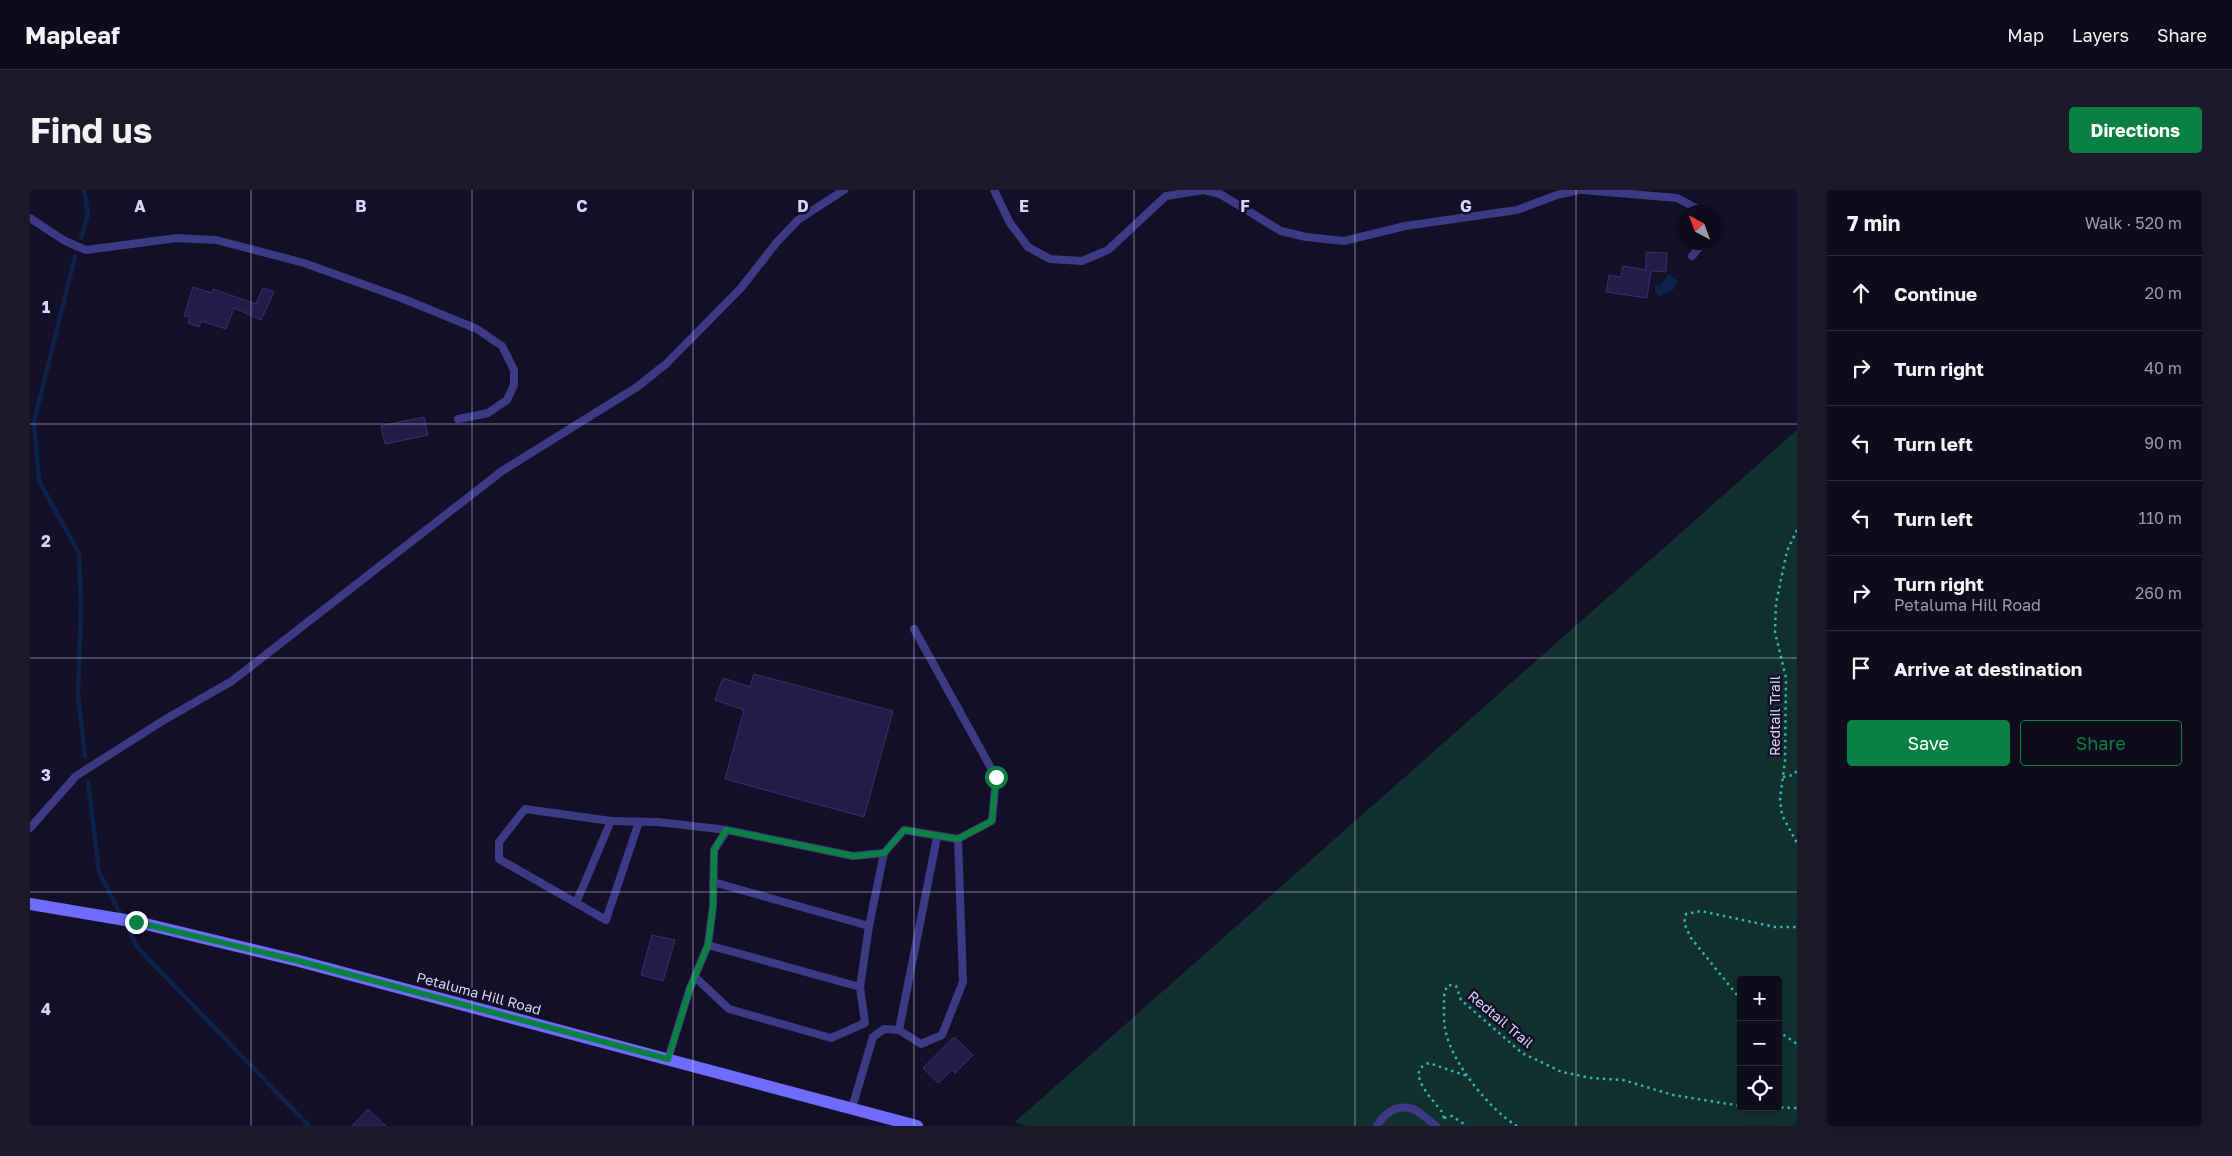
<!DOCTYPE html>
<meta charset="utf-8">
<style>
body{margin:0;font-family:"Golos Text",sans-serif;background:#1c1929;color:#f1f3f6}
.controls{position:absolute;right:15px;bottom:15px;display:grid;overflow:hidden;border-radius:5px;box-shadow:0 2px 8px #0003}
.controls button{width:45px;height:45px;display:grid;place-items:center;padding:0;border:0;border-bottom:1px solid #2e2b3b;background:#0e0b1c;color:#f1f3f6;font:25px sans-serif}
.compass{position:absolute;left:1647px;top:15px;width:45px;height:45px;border-radius:50%;background:#0e0b1c;box-shadow:0 2px 8px #0003;rotate:319deg}
.stop{position:absolute;width:15px;height:15px;margin:-11px;border:4px solid #0b8043;border-radius:50%;background:#fff}
.stop.end{background:#0b8043;border-color:#fff;box-shadow:0 1px 5px #0008}
.list{margin:0;padding:0;list-style:none}
h2{display:flex;justify-content:space-between;align-items:center;height:65px;margin:0;padding:0 20px;font-size:21px}
h2 small{font-size:16px;font-weight:400;color:#9b9ba3}
.list li{display:grid;grid-template-columns:32px 1fr auto;gap:15px;align-items:center;box-sizing:border-box;height:75px;padding:0 20px;border-top:1px solid #2e2b3b}
.list b{display:block;font-size:19px;white-space:nowrap}
.list p{margin:0;font-size:16px;white-space:nowrap;color:#9b9ba3}
.list em{font-size:16px;font-style:normal;color:#9b9ba3}
.actions{display:flex;gap:10px;padding:15px 20px}
.actions a{flex:1;padding:11px 0;border:1px solid #0b8043;border-radius:5px;text-align:center;font-size:18px;color:#0b8043}
.actions .main{background:#0b8043;color:#fff}
.icon{flex:none;width:28px;height:28px;fill:none;stroke:currentColor;stroke-width:2;stroke-linecap:round;stroke-linejoin:round}
.map{position:relative;flex:none;width:1767px;height:936px;overflow:hidden;border-radius:5px}
header{display:flex;align-items:center;gap:30px;box-sizing:border-box;height:70px;padding:0 25px;background:#0e0b1c;border-bottom:1px solid #2e2b3b}
header strong{font-size:24px}
nav{display:flex;gap:28px;margin-inline-start:auto;font-size:18px}
.intro{display:flex;align-items:center;justify-content:space-between;box-sizing:border-box;height:120px;padding:0 30px}
h1{margin:0;font-size:35px}
.button{padding:12px 22px;border-radius:5px;background:#0b8043;color:#fff;font-size:18px;font-weight:700}
main{display:flex;gap:30px;padding:0 30px}
aside{flex:1;background:#0e0b1c;border-radius:5px;box-shadow:0 2px 8px #0003}
.map>svg:first-child{display:block}
.green{fill:#12302f;fill-rule:evenodd}
.water{fill:#0c2248}
.lines{fill:none;stroke-linecap:round;stroke-linejoin:round}
.stream{stroke:#0c2248;stroke-width:4.5}
.building{fill:#241b47;stroke:#3b2d73}
.path{stroke:#2fb8b0;stroke-width:2.5;stroke-dasharray:2.5 4;stroke-linecap:butt}
.lane{stroke:#3d3a85;stroke-width:8}
.secondary{stroke:#6f6bff;stroke-width:12}
.route{stroke:#0b8043;stroke-width:6}
.grid{fill:none;stroke:#d9d4ff;stroke-width:1;stroke-opacity:0.55}
.labels{text-anchor:middle;dominant-baseline:central;stroke-width:5;stroke-linejoin:round;paint-order:stroke}
.street-label{font-size:14px;fill:#d9d4ff;stroke:#130f26}
.grid-label{font-size:16px;text-anchor:middle;font-weight:bold;fill:#d9d4ff;stroke:#130f26;stroke-width:5;stroke-linejoin:round;paint-order:stroke}
</style>
<header>
<strong>Mapleaf</strong>
<nav><a>Map</a><a>Layers</a><a>Share</a></nav>
</header>
<div class="intro"><h1>Find us</h1><a class="button">Directions</a></div>
<main>
<div class="map">
<svg width="1767" height="936" viewBox="0 0 1767 936">
<rect width="100%" height="100%" fill="#130f26"/>
<path class="green" d="M 1767,240 L 1767,936 L 997,936 L 985,932 ZM 1711,790 L 1748,790 L 1748,917 L 1711,917 Z"/>
<path class="water" d="M 1639,84 L 1647,91 L 1644,99 L 1629,107 L 1625,102 L 1625,96 L 1630,95 Z"/>
<g class="lines">
<g class="stream">
<path d="M 51,48 L 58,24 L 54,0"/>
<path d="M 45,66 L 4,232 L 9,291 L 49,363 L 51,417 L 48,505 L 55,567"/>
<path d="M 58,592 L 69,682 L 107,757 L 279,936"/>
</g>
</g>
<g class="building">
<path d="M 1616,62 L 1637,63 L 1636,82 L 1621,81 L 1617,108 L 1576,102 L 1579,85 L 1591,87 L 1593,76 L 1616,80 Z"/>
<path d="M 163,97 L 182,103 L 183,99 L 226,114 L 233,98 L 244,102 L 231,130 L 204,118 L 196,139 L 171,131 L 169,137 L 158,133 L 160,127 L 154,126 Z"/>
<path d="M 394,227 L 398,245 L 355,254 L 351,236 Z"/>
<path d="M 724,484 L 863,521 L 834,627 L 695,589 L 714,520 L 685,510 L 693,488 L 720,497 Z"/>
<path d="M 622,745 L 645,750 L 633,791 L 611,785 Z"/>
<path d="M 924,847 L 943,865 L 925,883 L 922,880 L 908,893 L 893,878 Z"/>
<path d="M 338,919 L 356,936 L 322,936 Z"/>
</g>
<g class="lines">
<g class="path">
<path d="M 1767,340 L 1757,361 L 1746,413 L 1745,442 L 1756,488 L 1755,571 L 1750,609 L 1752,625 L 1767,653"/>
<path d="M 1753,587 L 1763,585 L 1767,581"/>
<path d="M 1711,810 L 1661,748 L 1654,733 L 1656,724 L 1671,721 L 1745,737 L 1767,737"/>
<path d="M 1748,841 L 1767,854"/>
<path d="M 1738,917 L 1767,918"/>
<path d="M 1414,928 L 1412,922 C 1404,911 1373,881 1399,873 L 1437,886"/>
<path d="M 1414,928 L 1422,926 L 1437,936"/>
<path d="M 1487,936 C 1460,920 1423,874 1416,843 C 1414,836 1414,828 1414,820 C 1414,810 1413,803 1418,795 L 1426,796 L 1431,810 L 1492,863 L 1532,882 L 1561,888 L 1593,890 L 1643,905 L 1711,916"/>
</g>
<g class="lane">
<path d="M 964,0 L 980,33 L 998,57 L 1020,69 L 1052,71 L 1078,60 L 1136,6 L 1174,0 L 1190,4 L 1251,41 L 1276,47 L 1314,51 L 1375,36 L 1487,20 L 1527,5 L 1549,0"/>
<path d="M 1553,0 L 1647,8 L 1666,18 L 1669,22"/>
<path d="M 0,28 L 35,51 L 56,60 L 147,48 L 186,50 L 274,73 L 374,109 L 447,139 L 472,156 L 484,180 L 484,195 L 477,210 L 458,223 L 428,229"/>
<path d="M 1662,66 L 1674,52"/>
<path d="M 884,439 L 966,587 L 962,631 L 928,649"/>
<path d="M 609,632 L 576,730 L 469,669 L 469,652 L 495,619 L 581,631 L 628,632 L 697,640"/>
<path d="M 0,638 L 46,586 L 134,530 L 202,491 L 472,281 L 607,197 L 636,174 L 711,98 L 747,52 L 768,30 L 814,0"/>
<path d="M 546,713 L 581,631"/>
<path d="M 839,736 L 854,663"/>
<path d="M 678,755 L 830,797 L 839,736 L 683,692"/>
<path d="M 665,787 L 699,819 L 801,848 L 835,833 L 830,797"/>
<path d="M 869,840 L 907,647"/>
<path d="M 638,869 L 660,798 L 678,755 L 683,716 L 684,660 L 697,640 L 823,666 L 854,663 L 874,640 L 928,649 L 933,792 L 912,845 L 891,854 L 869,840 L 854,839 L 843,847 L 822,918"/>
<path d="M 1347,936 C 1354,923 1367,914 1383,919 C 1391,922 1399,931 1406,936"/>
</g>
<path class="secondary" d="M 0,714 L 107,732 L 269,771 L 887,936"/>
</g>
<g class="lines">
<path class="route" d="M 106,732 L 269,771 L 638,869 L 660,798 L 678,755 L 683,716 L 684,660 L 696,640 L 823,666 L 854,663 L 874,640 L 928,649 L 962,631 L 966,587"/>
</g>
<path class="grid" d="M 221,0 L 221,936M 442,0 L 442,936M 663,0 L 663,936M 884,0 L 884,936M 1104,0 L 1104,936M 1325,0 L 1325,936M 1546,0 L 1546,936M 0,234 L 1767,234M 0,468 L 1767,468M 0,702 L 1767,702"/>
<g class="labels">
<g class="street-label">
<text transform="translate(1744 526) rotate(-90)">Redtail Trail</text>
<text transform="translate(449 803) rotate(15)">Petaluma Hill Road</text>
<text transform="translate(1471 829) rotate(40)">Redtail Trail</text>
</g>
</g>
<g class="grid-label">
<text x="110" y="22">A</text>
<text x="331" y="22">B</text>
<text x="552" y="22">C</text>
<text x="773" y="22">D</text>
<text x="994" y="22">E</text>
<text x="1215" y="22">F</text>
<text x="1436" y="22">G</text>
<text x="16" y="123">1</text>
<text x="16" y="357">2</text>
<text x="16" y="591">3</text>
<text x="16" y="825">4</text>
</g>
</svg>
<div class="controls">
<button>+</button>
<button>−</button>
<button><svg class="icon" aria-label="locate" viewBox="0 0 24 24"><circle cx="12" cy="12" r="6"/><path d="M12 2v4M12 18v4M2 12h4M18 12h4"/></svg></button>
</div>
<svg class="compass" viewBox="-18 -18 36 36"><path d="M0-13l5 13h-10z" fill="#e53935"/><path d="M0 13l5-13h-10z" fill="#9b9ba3"/></svg>
<div class="stop" style="left:966px;top:587px"></div>
<div class="stop end" style="left:106px;top:732px"></div>
</div>
<aside>
<h2>7 min<small>Walk · 520 m</small></h2>
<ul class="list">
<li><svg class="icon" aria-label="ahead" viewBox="0 0 24 24"><path d="M12 20V5M6 11l6-6 6 6"/></svg><div><b>Continue</b></div><em>20 m</em></li>
<li><svg class="icon" aria-label="right" viewBox="0 0 24 24"><path d="M7 20v-9h11M14 6l5 5-5 5"/></svg><div><b>Turn right</b></div><em>40 m</em></li>
<li><svg class="icon" aria-label="left" viewBox="0 0 24 24"><path d="M17 20v-9H6M10 6l-5 5 5 5"/></svg><div><b>Turn left</b></div><em>90 m</em></li>
<li><svg class="icon" aria-label="left" viewBox="0 0 24 24"><path d="M17 20v-9H6M10 6l-5 5 5 5"/></svg><div><b>Turn left</b></div><em>110 m</em></li>
<li><svg class="icon" aria-label="right" viewBox="0 0 24 24"><path d="M7 20v-9h11M14 6l5 5-5 5"/></svg><div><b>Turn right</b><p>Petaluma Hill Road</p></div><em>260 m</em></li>
<li><svg class="icon" aria-label="arrive" viewBox="0 0 24 24"><path d="M6 21V4h12l-3 4 3 4H6"/></svg><div><b>Arrive at destination</b></div></li>
</ul>
<div class="actions"><a class="main">Save</a><a>Share</a></div>
</aside>
</main>
